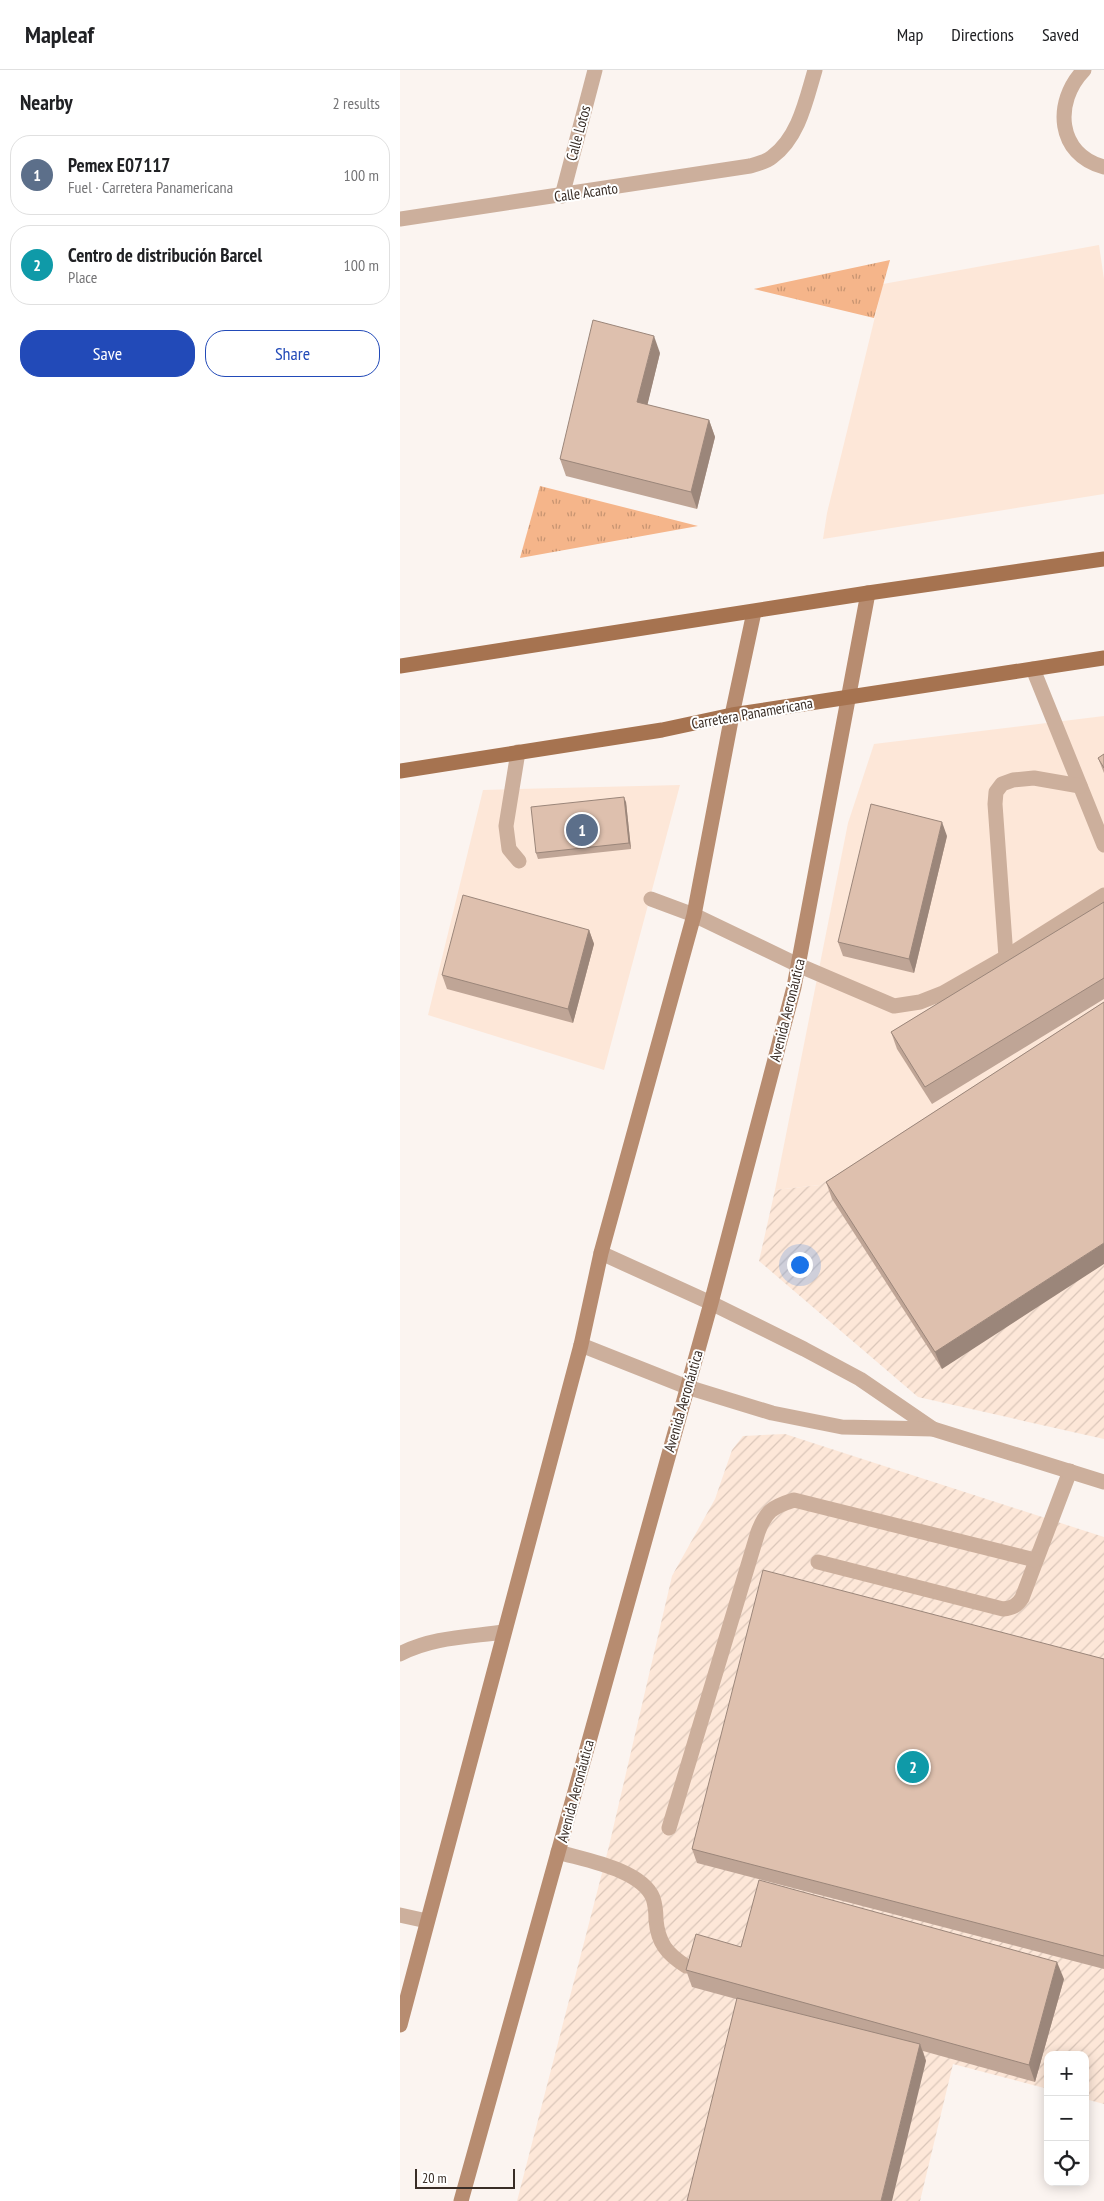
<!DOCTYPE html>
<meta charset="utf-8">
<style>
body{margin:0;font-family:"PT Sans Narrow",sans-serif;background:#f6f6f6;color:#202124}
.controls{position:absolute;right:15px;bottom:15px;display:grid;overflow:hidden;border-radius:10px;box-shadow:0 2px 12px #0003}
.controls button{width:45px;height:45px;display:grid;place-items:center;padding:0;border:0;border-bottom:1px solid #e0e0e0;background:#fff;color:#202124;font:25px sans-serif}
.scale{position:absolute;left:15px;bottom:12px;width:100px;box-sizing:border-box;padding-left:5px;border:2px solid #392d26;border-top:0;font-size:14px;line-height:18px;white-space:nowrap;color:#392d26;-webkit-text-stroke:4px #fff;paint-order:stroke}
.you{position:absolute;left:399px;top:1194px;width:18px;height:18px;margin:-12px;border:4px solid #fff;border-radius:50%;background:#1a73e8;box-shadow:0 0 0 8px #1a73e833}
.badge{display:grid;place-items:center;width:32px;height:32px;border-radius:50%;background:#224ab8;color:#fff;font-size:16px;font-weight:700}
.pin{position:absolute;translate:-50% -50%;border:2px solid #fff;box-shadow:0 1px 5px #0006}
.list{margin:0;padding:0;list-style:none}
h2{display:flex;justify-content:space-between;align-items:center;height:65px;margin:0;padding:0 20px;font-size:21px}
h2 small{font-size:16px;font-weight:400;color:#757577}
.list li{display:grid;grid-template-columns:32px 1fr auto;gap:15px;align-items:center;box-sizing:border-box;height:80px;margin:0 10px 10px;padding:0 10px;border:1px solid #e0e0e0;border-radius:20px}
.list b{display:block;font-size:19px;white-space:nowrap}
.list p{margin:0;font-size:16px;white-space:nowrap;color:#757577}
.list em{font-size:16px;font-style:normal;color:#757577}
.actions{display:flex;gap:10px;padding:15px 20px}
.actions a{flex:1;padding:11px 0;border:1px solid #224ab8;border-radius:20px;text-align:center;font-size:18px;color:#224ab8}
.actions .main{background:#224ab8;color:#fff}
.icon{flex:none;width:28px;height:28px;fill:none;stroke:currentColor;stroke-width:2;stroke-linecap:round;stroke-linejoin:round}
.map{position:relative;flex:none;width:704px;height:2131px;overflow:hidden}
header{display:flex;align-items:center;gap:30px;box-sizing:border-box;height:70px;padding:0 25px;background:#fff;border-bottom:1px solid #e0e0e0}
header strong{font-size:24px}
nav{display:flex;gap:28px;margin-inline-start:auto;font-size:18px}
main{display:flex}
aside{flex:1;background:#fff}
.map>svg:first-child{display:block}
.built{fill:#fde7d8}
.industrial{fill:url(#industrial-furrows)}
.grass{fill:url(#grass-tufts)}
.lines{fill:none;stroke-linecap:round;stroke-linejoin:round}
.service{stroke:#ccaf9c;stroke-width:15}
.minor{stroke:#ccaf9c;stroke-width:15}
.secondary{stroke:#b78c70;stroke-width:15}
.primary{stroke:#a67350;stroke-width:15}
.wall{fill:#bfa596}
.shaded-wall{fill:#9b867a}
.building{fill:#dec0ae;stroke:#9b867a}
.labels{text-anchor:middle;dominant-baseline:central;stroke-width:4;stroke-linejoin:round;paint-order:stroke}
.street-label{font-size:15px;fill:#392d26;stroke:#fff}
</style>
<header>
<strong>Mapleaf</strong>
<nav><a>Map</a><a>Directions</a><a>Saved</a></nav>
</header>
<main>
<aside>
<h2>Nearby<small>2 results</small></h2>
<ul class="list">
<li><span class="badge" style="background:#5c6f8a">1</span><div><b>Pemex E07117</b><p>Fuel · Carretera Panamericana</p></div><em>100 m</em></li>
<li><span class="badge" style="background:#0f9aa8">2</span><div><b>Centro de distribución Barcel</b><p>Place</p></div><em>100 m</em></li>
</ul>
<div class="actions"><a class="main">Save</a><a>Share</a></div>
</aside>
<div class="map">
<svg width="704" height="2131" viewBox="0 0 704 2131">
<defs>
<pattern id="industrial-furrows" width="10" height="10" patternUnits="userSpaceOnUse" patternTransform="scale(1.25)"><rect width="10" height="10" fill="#fde7d8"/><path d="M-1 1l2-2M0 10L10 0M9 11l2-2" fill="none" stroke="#dac6b9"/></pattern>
<pattern id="grass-tufts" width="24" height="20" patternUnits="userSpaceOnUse" patternTransform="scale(1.25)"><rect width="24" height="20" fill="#f5b58a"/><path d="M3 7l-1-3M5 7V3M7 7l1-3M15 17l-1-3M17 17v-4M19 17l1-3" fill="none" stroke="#c79471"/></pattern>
</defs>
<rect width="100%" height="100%" fill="#fbf4f0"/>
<g class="built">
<path d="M 699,175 L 704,209 L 704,424 L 423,469 L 427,443 L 483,214 Z"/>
<path d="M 704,646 L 704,937 L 420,1115 L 375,1120 L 448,753 L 474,674 Z"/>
<path d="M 280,715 L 204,1000 L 28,945 L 83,720 Z"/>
</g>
<g class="industrial">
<path d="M 704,937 L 704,1369 L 518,1327 L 359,1191 L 375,1120 L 420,1115 Z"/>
<path d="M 385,1364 L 704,1467 L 704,2034 L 685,2029 L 685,1985 L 648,1985 L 648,2019 L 553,1994 L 520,2131 L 117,2131 L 209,1776 L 272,1506 L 315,1429 L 332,1380 L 343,1366 Z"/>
</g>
<g class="grass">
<path d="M 490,190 L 474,248 L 354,219 Z"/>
<path d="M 140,416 L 298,456 L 120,488 Z"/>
</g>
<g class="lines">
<g class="service">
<path d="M 633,599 L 704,775"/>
<path d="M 118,682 L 106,756 L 109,779 L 119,791"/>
<path d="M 251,829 L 294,845 L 398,895 L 494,936 L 520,932 L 543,923 L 606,887 L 704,825"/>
<path d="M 606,887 L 595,734 L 596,722 L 602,714 L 613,710 L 634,708 L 680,716"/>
<path d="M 418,1492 L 603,1539 C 612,1538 617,1536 622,1528 L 670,1401"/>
<path d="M 0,1584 C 32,1567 69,1567 104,1562"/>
<path d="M 269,1758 L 358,1462 C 366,1441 372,1437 394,1430 L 635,1490"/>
<path d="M 158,1782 C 184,1790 241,1799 253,1828 C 255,1834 256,1844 256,1850 C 258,1873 267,1884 286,1896"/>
<path d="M 0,1845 L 27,1851"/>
</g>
<g class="minor">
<path d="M 684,0 C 653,32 657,85 704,97"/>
<path d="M 162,126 L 195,0"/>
<path d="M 0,149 L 350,96 C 357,94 366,92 372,87 C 399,67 406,30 415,0"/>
<path d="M 201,1183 L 311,1233 L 404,1279 L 460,1309 L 533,1359"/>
<path d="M 181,1275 L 287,1317 L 372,1343 L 442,1357 L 533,1359 L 704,1412"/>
</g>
<g class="secondary">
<path d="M 0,1955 L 181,1275 L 201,1183 L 294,845 L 332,645 L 354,542"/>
<path d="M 61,2131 L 311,1233 L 394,917 L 468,523"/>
</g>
<g class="primary">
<path d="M 0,596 L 468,523 L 704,489"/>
<path d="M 0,701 L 262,660 L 332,645 L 704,588"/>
</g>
</g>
<g class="wall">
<path d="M 260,283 L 247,335 L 309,350 L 315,367 L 297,439 L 166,406 L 160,389 Z"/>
<path d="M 704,684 L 704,703 L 698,688 Z"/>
<path d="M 226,732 L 231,779 L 138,789 L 136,783 Z"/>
<path d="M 547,766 L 514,903 L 443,886 L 438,872 Z"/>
<path d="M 704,832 L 704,929 L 532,1034 L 497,979 L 491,962 Z"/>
<path d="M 189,860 L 194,874 L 173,953 L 47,919 L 42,905 Z"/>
<path d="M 704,932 L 542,1299 L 432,1129 L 426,1112 Z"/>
<path d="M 704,1589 L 704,1899 L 297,1793 L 292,1779 Z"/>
<path d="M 286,1900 L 664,1909 L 635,2012 L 523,1981 L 526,1991 L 336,1929 L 292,1917 Z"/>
</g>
<g class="shaded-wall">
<path d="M 254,266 L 260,283 L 244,349 L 237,332 Z"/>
<path d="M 309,350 L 315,367 L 297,439 L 291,422 Z"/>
<path d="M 224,727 L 226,732 L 231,779 L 229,773 Z"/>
<path d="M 542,752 L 547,766 L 514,903 L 509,889 Z"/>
<path d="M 189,860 L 194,874 L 173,953 L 168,939 Z"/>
<path d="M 704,1173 L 704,1194 L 542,1299 L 535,1282 Z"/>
<path d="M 657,1892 L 664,1909 L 635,2012 L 629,1995 Z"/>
<path d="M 520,1974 L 526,1991 L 492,2131 L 481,2131 Z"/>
</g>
<g class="building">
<path d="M 193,250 L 254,266 L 237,332 L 309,350 L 291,422 L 160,389 Z"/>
<path d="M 704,684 L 704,698 L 698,688 Z"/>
<path d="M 224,727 L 229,773 L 136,783 L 131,737 Z"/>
<path d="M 471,734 L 542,752 L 509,889 L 438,872 Z"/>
<path d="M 63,825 L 189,860 L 168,939 L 42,905 Z"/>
<path d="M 704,832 L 704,908 L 525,1017 L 491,962 Z"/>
<path d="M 704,932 L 704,1173 L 535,1282 L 426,1112 Z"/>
<path d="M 363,1500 L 704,1589 L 704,1886 L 292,1779 Z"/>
<path d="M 359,1810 L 657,1892 L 629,1995 L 286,1900 L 296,1864 L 341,1877 Z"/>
<path d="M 337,1928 L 520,1974 L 481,2131 L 287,2131 Z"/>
</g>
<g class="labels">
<g class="street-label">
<text transform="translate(178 63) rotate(-75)">Calle Lotos</text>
<text transform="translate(186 122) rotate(-8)">Calle Acanto</text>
<text transform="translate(352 643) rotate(-10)">Carretera Panamericana</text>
<text transform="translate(387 940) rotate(-76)">Avenida Aeronáutica</text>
<text transform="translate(283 1331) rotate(-74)">Avenida Aeronáutica</text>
<text transform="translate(175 1721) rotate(-75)">Avenida Aeronáutica</text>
</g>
</g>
</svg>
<div class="controls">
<button>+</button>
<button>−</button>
<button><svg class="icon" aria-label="locate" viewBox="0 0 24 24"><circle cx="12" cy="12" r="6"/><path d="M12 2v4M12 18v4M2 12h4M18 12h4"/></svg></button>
</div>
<div class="scale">20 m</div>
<div class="you"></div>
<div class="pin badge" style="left:182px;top:760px;background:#5c6f8a">1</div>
<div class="pin badge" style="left:513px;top:1697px;background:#0f9aa8">2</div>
</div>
</main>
